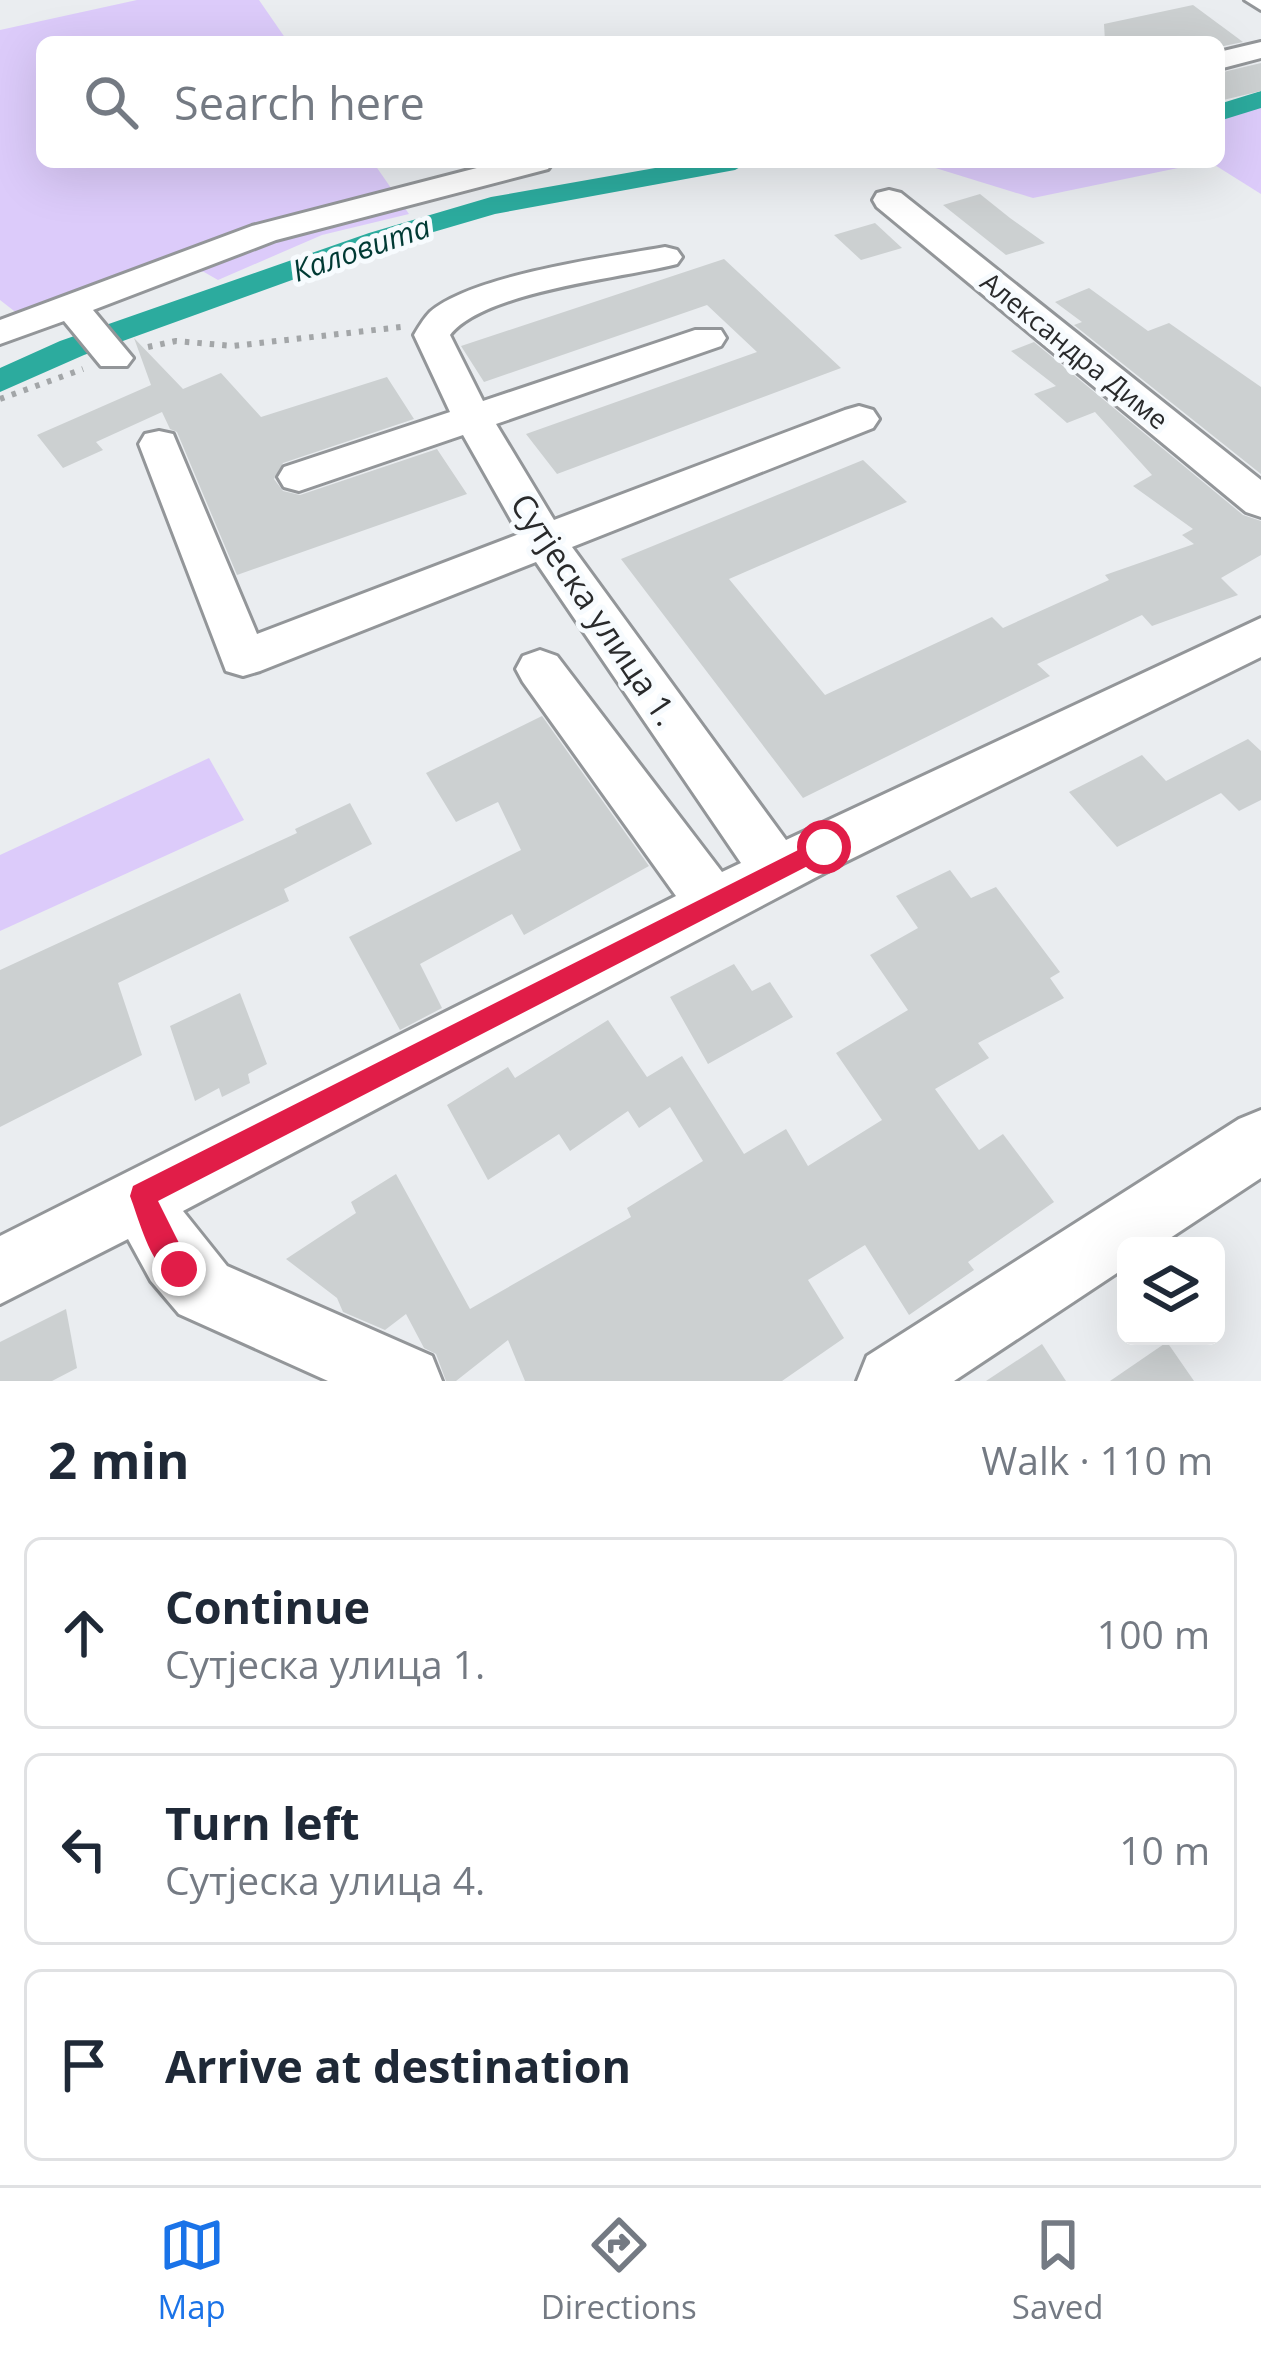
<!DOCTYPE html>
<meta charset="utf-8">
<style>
body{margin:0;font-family:"Open Sans",sans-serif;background:#f2f2f3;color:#1f2937}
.controls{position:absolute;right:36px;bottom:36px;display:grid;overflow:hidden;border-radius:18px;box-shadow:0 12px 48px #0002}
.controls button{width:108px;height:108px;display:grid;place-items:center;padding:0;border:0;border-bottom:3px solid #e0e1e3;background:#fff;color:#1f2937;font:60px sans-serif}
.stop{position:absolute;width:36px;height:36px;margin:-27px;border:9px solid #e11d48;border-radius:50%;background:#fff}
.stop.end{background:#e11d48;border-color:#fff;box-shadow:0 3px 12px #0008}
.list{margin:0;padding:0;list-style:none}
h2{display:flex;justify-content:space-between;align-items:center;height:156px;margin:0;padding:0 48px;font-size:51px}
h2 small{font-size:39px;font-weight:400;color:#747a83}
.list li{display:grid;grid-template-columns:78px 1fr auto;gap:36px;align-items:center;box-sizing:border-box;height:192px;margin:0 24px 24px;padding:0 24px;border:3px solid #e0e1e3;border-radius:18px}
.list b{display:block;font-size:45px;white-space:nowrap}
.list p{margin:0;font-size:39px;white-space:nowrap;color:#747a83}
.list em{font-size:39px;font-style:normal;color:#747a83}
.icon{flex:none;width:66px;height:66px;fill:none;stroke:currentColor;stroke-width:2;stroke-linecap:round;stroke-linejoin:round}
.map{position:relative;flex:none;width:1261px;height:1381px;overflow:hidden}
.search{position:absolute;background:#fff;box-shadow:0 12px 48px #0002;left:36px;right:36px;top:36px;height:132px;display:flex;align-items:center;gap:30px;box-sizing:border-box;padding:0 42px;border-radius:18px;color:#747a83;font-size:45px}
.sheet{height:804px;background:#fff}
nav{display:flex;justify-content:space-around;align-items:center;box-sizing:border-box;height:168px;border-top:3px solid #e0e1e3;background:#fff;font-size:33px;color:#747a83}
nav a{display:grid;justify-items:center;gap:6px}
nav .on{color:#1a73e8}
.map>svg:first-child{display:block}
.green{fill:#dccbfa}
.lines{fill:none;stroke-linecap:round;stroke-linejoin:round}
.canal{fill:#2cab9e;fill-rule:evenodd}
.building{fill:#ccd0d1}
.minor-casing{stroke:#939699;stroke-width:6}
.path{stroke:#a3a6a8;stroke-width:6;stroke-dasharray:4.5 8;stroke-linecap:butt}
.minor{fill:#fff;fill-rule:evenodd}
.route{fill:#e11d48}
.labels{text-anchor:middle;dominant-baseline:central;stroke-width:10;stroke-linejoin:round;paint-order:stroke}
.far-street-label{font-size:27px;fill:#292a2b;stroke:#f7fbfe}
.far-water-label{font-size:30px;font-style:italic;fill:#003a34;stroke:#f7fbfe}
.street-label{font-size:33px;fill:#292a2b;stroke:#f7fbfe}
</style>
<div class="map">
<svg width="1261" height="1381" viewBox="0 0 1261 1381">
<rect width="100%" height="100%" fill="#eaedf0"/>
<g class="green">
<path d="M 137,0 L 259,0 L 288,42 L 42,42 L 42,162 L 373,162 L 409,214 L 322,235 L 218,280 L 204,272 L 176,266 L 27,321 L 0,300 L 0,30 Z"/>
<path d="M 1261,98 L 1261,194 L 1210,162 L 1219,162 L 1219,113 Z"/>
<path d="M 916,162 L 1207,162 L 1033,198 Z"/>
<path d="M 209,758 L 244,820 L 0,931 L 0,855 Z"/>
</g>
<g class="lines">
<g class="canal">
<path d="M 1261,91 L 1261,108 L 1219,121 L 1219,104 Z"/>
<path d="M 689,162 L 749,162 L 735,170 L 495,214 L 389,245 L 84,355 L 0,392 L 0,368 L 60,341 L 369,233 L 491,197 Z"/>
</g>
</g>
<g class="building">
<path d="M 1193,5 L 1243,42 L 1219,47 L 1219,42 L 1105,42 L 1104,24 Z"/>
<path d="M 1261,63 L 1261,91 L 1219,101 L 1219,73 Z"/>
<path d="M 980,194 L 1010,218 L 1045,243 L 1006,255 L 943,205 Z"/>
<path d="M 875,223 L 902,248 L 861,260 L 834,235 Z"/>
<path d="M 724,259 L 841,368 L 557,474 L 526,434 L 757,352 L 707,305 L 484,382 L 461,346 Z"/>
<path d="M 1089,288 L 1148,331 L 1169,323 L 1261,387 L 1261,474 L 1074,325 L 1082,322 L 1055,302 Z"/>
<path d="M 134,338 L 183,389 L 221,373 L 261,417 L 387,377 L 414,419 L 283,463 L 274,479 L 283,491 L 300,495 L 437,449 L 467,494 L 237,575 L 177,432 L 170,429 L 162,412 L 96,442 L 103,450 L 63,468 L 37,435 L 151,385 Z"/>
<path d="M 1034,342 L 1243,515 L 1261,521 L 1261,555 L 1221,578 L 1238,595 L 1152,626 L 1142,615 L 1037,664 L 1050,676 L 803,798 L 621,559 L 863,460 L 907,502 L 729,579 L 825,695 L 992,617 L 1003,628 L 1109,580 L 1105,575 L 1194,544 L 1182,535 L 1193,529 L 1133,486 L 1152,475 L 1095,412 L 1067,423 L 1034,394 L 1056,386 L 1011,351 Z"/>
<path d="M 542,716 L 649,866 L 524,935 L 512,914 L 420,964 L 442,1008 L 400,1030 L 349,937 L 521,850 L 498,802 L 456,822 L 426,773 Z"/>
<path d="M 1248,739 L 1261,751 L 1261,800 L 1239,811 L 1221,793 L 1117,847 L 1069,792 L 1142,755 L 1166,781 Z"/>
<path d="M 350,803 L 372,844 L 284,889 L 289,901 L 118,983 L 142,1055 L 0,1127 L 0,970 L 297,833 L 295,829 Z"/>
<path d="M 950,870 L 971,898 L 996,887 L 1060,972 L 1050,978 L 1064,998 L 978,1043 L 989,1058 L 935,1089 L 979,1150 L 1003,1134 L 1054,1202 L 968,1262 L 974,1270 L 909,1315 L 865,1245 L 808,1280 L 844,1338 L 782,1381 L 525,1381 L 508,1340 L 456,1381 L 446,1381 L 436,1354 L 424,1348 L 406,1314 L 385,1330 L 343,1312 L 337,1298 L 286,1259 L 356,1213 L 351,1202 L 396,1174 L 470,1309 L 631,1217 L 627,1208 L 703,1161 L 670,1107 L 639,1128 L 628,1111 L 570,1151 L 559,1134 L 488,1180 L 447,1105 L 508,1067 L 515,1078 L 608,1020 L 647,1077 L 682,1056 L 744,1154 L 786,1129 L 808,1166 L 882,1120 L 836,1053 L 908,1010 L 870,955 L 918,928 L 896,896 Z"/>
<path d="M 734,964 L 752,991 L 770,982 L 793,1017 L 708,1064 L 670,997 Z"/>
<path d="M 240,993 L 267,1064 L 248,1074 L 250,1083 L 222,1097 L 219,1088 L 195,1101 L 170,1026 Z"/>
<path d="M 66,1309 L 77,1368 L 52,1381 L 0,1381 L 0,1342 Z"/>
<path d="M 1167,1342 L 1194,1381 L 1110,1381 Z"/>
<path d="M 1042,1344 L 1066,1381 L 986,1381 Z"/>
</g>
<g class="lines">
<g class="minor-casing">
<g id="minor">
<path d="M 1245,0 L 1261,0 L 1261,10 Z"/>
<path d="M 1261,42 L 1261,58 L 1219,69 L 1219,52 Z"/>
<path d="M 500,162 L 553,162 L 548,169 L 276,240 L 93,310 L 133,358 L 127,366 L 101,366 L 64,321 L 0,344 L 0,320 L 252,226 Z"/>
<path d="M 889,190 L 901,193 L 1261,480 L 1261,517 L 1246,512 L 877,207 L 873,200 L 877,193 Z"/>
<path d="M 665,247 L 677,250 L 682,257 L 677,264 C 623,278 484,291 450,335 L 483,401 L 695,330 L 721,330 L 726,338 L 721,346 L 496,424 L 554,520 L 845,410 L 859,406 L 873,410 L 879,419 L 873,428 L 572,547 L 786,840 L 1261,618 L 1261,657 L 843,863 L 183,1211 L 227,1266 L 432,1356 L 442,1381 L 328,1381 L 179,1314 L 151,1281 L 128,1239 L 0,1304 L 0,1236 L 676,896 L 523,682 L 516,669 L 523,656 L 540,650 L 557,656 L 722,872 L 741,863 L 536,562 L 260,671 L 243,676 L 226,671 L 139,444 L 145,434 L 159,431 L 173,434 L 257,634 L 519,534 L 463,435 L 299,491 L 284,487 L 278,477 L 284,467 L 450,412 L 414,335 C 418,328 424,318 430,312 C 473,275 608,257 665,247 Z"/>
<path d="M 1261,1110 L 1261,1178 L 1158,1246 L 1126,1246 L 1126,1267 L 954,1381 L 857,1381 L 867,1356 L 1239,1119 Z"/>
</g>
</g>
<g class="path">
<path d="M 148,347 L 176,341 L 233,346 L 401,327"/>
<path d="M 0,399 L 83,369"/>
</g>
<use href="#minor" class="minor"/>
</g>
<path class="route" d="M 824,837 L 835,847 L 831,854 L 158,1201 L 192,1269 L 188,1278 L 179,1282 C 151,1270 140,1222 130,1196 L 133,1186 Z"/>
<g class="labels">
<g class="far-street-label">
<text transform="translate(1075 350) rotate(39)">Александра Диме</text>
</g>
<g class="far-water-label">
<text transform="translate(361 248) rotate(-19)">Каловита</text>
</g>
<g class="street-label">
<text transform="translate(595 609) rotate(56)">Сутјеска улица 1.</text>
</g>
</g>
</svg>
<div class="controls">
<button><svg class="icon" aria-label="layers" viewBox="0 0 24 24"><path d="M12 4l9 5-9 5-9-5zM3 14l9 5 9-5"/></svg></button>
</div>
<div class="stop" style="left:824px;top:847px"></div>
<div class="stop end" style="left:179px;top:1269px"></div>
<div class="search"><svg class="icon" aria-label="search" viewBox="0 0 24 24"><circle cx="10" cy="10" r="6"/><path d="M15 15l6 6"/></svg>Search here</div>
</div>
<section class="sheet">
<h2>2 min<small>Walk · 110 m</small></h2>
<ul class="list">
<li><svg class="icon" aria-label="ahead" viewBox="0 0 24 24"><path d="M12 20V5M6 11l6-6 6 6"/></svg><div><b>Continue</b><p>Сутјеска улица 1.</p></div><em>100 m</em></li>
<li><svg class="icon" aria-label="left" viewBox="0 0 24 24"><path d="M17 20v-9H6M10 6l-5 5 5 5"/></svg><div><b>Turn left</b><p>Сутјеска улица 4.</p></div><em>10 m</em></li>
<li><svg class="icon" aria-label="arrive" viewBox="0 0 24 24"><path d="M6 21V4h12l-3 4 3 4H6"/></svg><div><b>Arrive at destination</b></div></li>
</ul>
</section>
<nav>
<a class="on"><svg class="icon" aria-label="map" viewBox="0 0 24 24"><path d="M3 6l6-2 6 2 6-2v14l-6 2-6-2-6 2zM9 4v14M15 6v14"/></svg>Map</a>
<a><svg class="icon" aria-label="directions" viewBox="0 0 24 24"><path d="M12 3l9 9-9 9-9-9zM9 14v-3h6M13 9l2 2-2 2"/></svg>Directions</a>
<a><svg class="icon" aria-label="saved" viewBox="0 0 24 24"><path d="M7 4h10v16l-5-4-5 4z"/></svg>Saved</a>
</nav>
